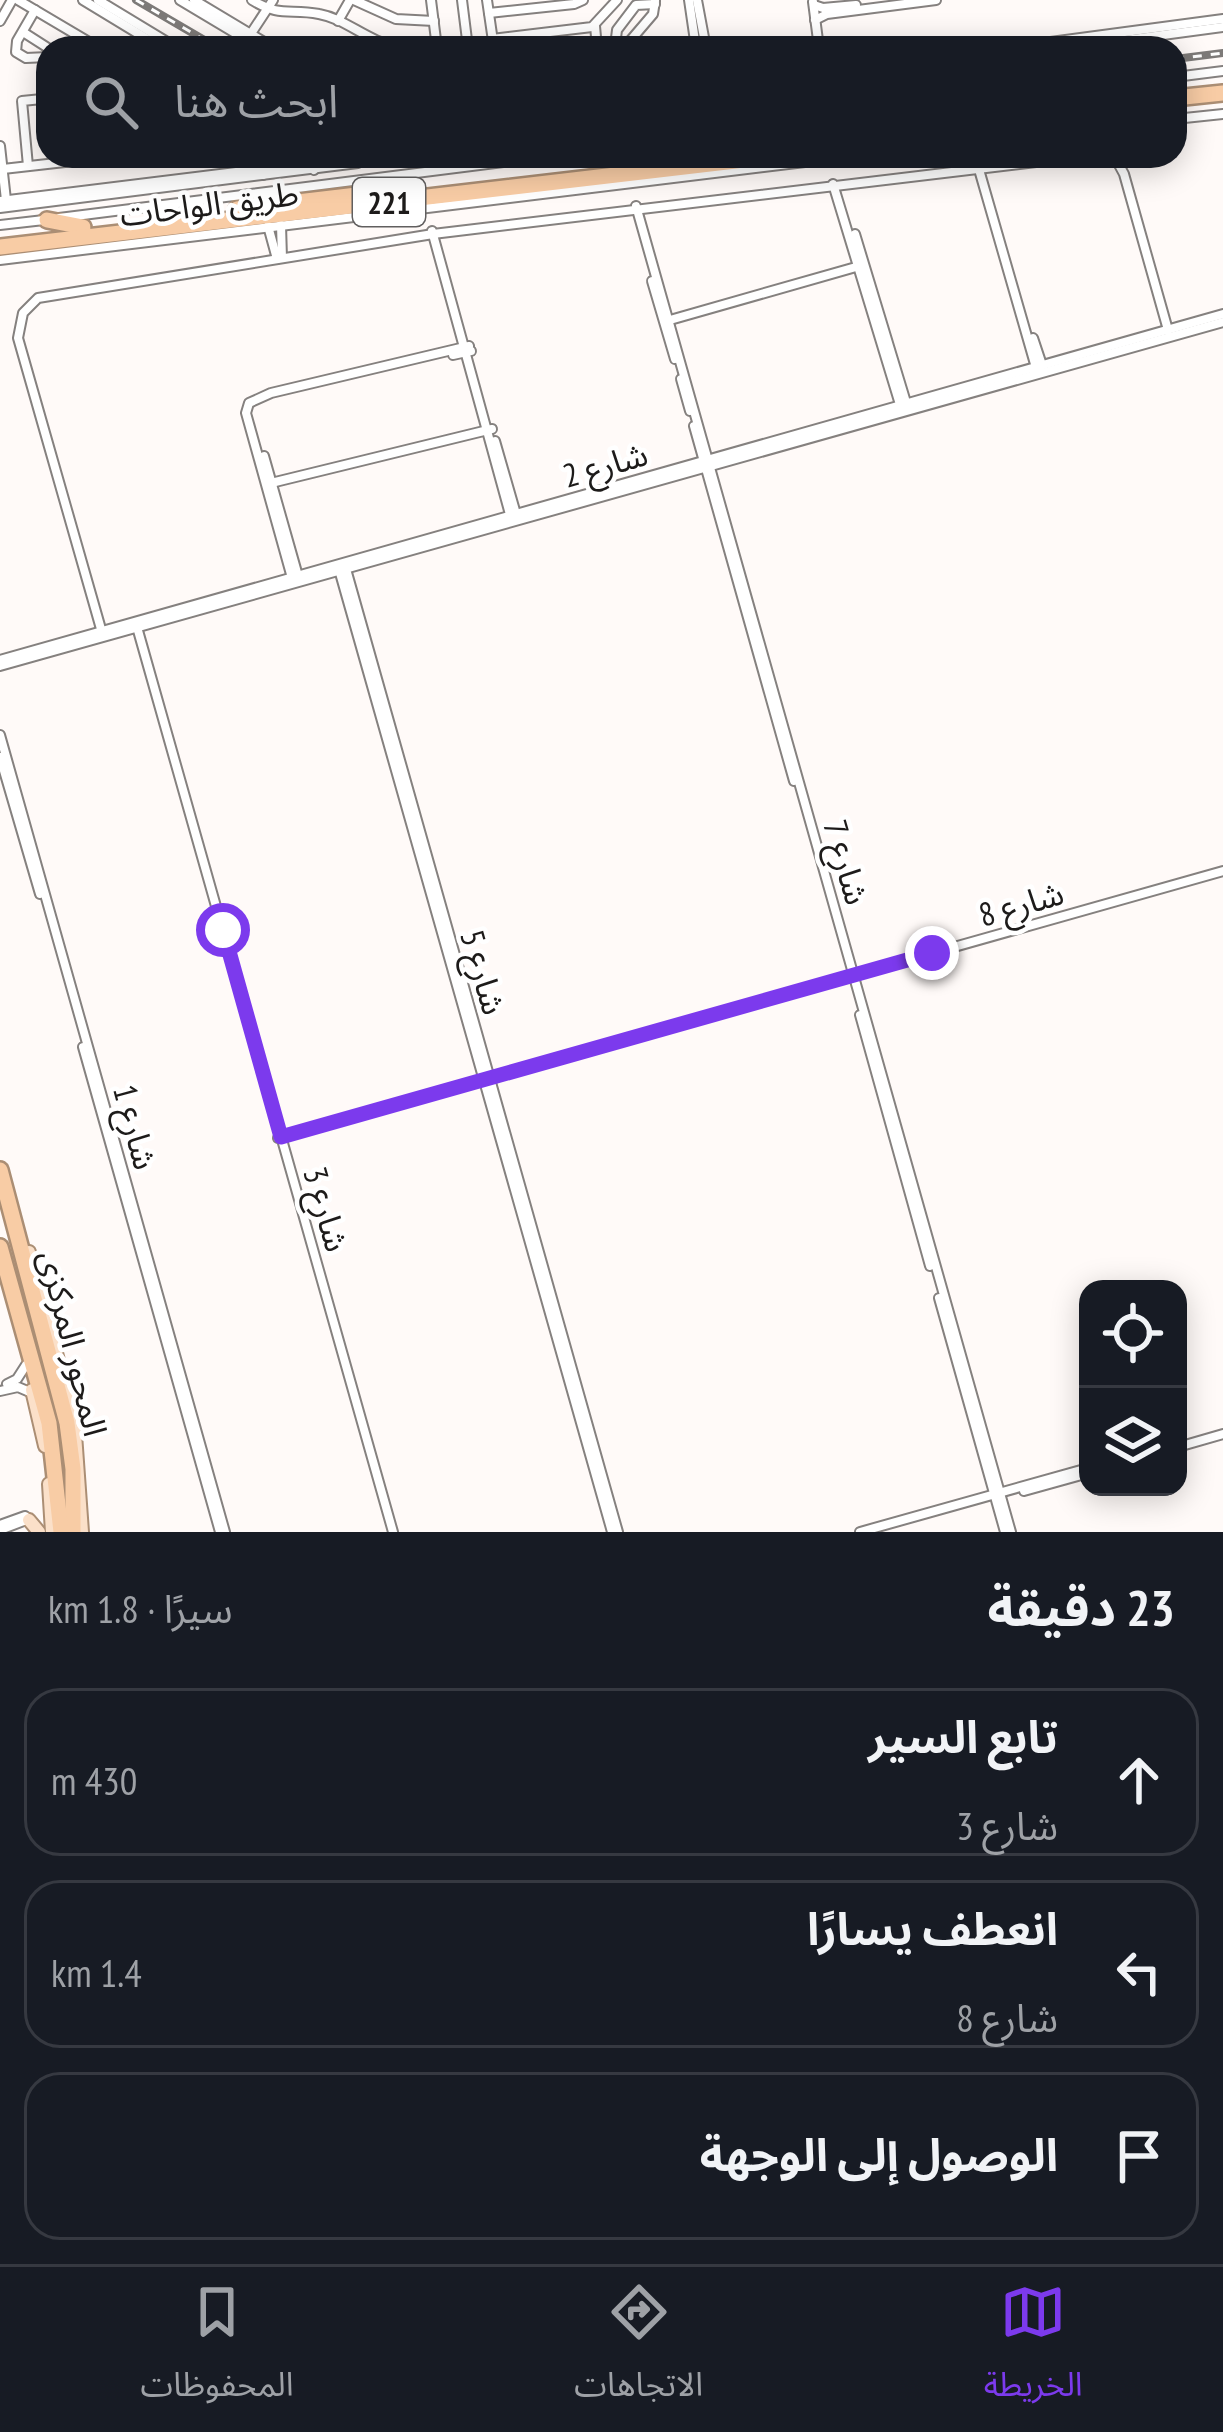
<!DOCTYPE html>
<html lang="ar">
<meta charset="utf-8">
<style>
body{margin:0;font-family:"PT Sans Narrow","Noto Sans Arabic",sans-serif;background:#242831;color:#f1f3f6;direction:rtl}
.controls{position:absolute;right:36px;bottom:36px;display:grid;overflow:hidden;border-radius:24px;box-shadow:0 6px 30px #0003}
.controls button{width:108px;height:108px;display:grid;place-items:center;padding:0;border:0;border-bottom:3px solid #363941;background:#171b24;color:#f1f3f6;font:60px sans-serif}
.stop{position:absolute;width:36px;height:36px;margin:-27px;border:9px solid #7c3aed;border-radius:50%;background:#fff}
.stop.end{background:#7c3aed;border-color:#fff;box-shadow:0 3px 12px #0008}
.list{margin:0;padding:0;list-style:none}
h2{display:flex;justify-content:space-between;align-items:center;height:156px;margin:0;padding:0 48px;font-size:51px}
h2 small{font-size:39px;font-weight:400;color:#9ea1a6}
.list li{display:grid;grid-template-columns:78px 1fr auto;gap:36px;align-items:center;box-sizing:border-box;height:168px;margin:0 24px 24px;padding:0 24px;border:3px solid #363941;border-radius:36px}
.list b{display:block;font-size:45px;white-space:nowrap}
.list p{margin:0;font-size:39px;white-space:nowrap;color:#9ea1a6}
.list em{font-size:39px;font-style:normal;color:#9ea1a6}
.icon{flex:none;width:66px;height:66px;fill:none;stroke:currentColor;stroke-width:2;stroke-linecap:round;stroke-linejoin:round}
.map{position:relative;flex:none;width:1223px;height:1532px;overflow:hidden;direction:ltr}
.search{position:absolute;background:#171b24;box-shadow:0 6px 30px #0003;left:36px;right:36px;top:36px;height:132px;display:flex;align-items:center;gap:30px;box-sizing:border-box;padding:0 42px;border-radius:36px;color:#9ea1a6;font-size:45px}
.sheet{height:732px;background:#171b24}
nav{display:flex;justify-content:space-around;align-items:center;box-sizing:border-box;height:168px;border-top:3px solid #363941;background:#171b24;font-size:33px;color:#9ea1a6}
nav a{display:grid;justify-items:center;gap:6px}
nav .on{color:#7c3aed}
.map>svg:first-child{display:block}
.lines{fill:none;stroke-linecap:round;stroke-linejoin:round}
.minor-casing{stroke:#85817f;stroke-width:12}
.major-casing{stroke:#ab8e74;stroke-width:16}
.highway-casing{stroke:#ab8e74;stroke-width:20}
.minor{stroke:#fff;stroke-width:8}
.major{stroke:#fbe0c9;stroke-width:12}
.highway{stroke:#f8cca5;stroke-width:15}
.rail-casing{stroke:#7d7a78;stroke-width:8}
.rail{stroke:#fff;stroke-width:3;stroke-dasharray:9;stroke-linecap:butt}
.route{stroke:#7c3aed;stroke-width:15}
.labels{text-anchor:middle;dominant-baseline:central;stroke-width:9;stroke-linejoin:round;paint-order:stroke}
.shield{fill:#fff;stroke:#615f5f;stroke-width:3}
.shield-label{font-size:30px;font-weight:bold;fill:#1d1b1a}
.street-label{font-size:33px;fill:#1d1b1a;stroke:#fff}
</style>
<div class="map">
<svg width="1223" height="1532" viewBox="0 0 1223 1532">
<rect width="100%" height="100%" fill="#fffaf8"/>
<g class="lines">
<g class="minor-casing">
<g id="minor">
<path d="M 18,0 L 99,48"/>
<path d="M 83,0 L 162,48"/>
<path d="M 98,0 L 177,48"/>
<path d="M 180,0 L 260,48"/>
<path d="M 194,0 L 274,48"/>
<path d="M 252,0 C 281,18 290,8 319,14 C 347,19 367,42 401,48"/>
<path d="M 354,0 L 396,19 L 434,21"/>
<path d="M 431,0 L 437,48"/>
<path d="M 462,0 L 468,48"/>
<path d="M 487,0 L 494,48"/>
<path d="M 689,0 L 696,48"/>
<path d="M 697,0 L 706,48"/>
<path d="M 813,2 L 819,48"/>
<path d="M 814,5 L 823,8 L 856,5"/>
<path d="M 35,10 L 17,41 L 16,52 L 26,58 L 48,57"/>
<path d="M 489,13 L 574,4 L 583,0"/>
<path d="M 815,20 L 827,14 L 936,0"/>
<path d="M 0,21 L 12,0"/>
<path d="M 338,21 L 350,0"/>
<path d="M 595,26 L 597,48"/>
<path d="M 23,32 L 48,48"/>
<path d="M 250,35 L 273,0"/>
<path d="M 492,39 L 592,27 L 617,0"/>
<path d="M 434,48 L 463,44"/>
<path d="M 624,48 L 653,14 L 655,1"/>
<path d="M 625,48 L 616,38 L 617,30 L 636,5 L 655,4"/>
<path d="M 1005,48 L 1223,19"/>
<path d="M 1066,48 L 1223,27"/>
<path d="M 1175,77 L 1223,71"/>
<path d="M 1175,119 L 1223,114"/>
<path d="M 0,146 L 6,200"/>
<path d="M 261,156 L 263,175"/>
<path d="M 1107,156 L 1118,163 L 1124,174 L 1168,330"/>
<path d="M 28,166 L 22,101 L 42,99 L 48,129"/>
<path d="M 978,166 L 1037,371"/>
<path d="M 3,169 L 118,156"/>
<path d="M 833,184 L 902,411"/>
<path d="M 0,201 L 310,163 L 314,170"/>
<path d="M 636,206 L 1011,1532"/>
<path d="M 0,208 L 358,163 L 359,156"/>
<path d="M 59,218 L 552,156"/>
<path d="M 0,225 L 44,220"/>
<path d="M 281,225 L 282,258"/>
<path d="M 268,226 L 277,259"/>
<path d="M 432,231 L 511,518"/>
<path d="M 855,234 L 908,409"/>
<path d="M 0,260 L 855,156"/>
<path d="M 652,281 L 675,359"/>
<path d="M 670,320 L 863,265"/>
<path d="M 1033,338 L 1042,365"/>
<path d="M 453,355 L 471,351"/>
<path d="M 681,379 L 690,411"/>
<path d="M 694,426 L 794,781"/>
<path d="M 495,441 L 516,514"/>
<path d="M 264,456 L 298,576"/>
<path d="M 267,484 L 492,429"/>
<path d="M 338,566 L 612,1532"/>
<path d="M 346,569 L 618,1532"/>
<path d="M 292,578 L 246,413 L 249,403 L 271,393 L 469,346"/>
<path d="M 137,627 L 393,1532"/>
<path d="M 103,636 L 18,338 L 23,313 L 38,298 L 433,234 L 1086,156"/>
<path d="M 0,660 L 1223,314"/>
<path d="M 0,666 L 1223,322"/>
<path d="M 0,735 L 225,1532"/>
<path d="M 0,757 L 40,894"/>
<path d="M 860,1015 L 930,1266"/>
<path d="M 83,1047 L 220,1532"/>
<path d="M 278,1138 L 1223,871"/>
<path d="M 939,1298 L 1005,1532"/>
<path d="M 7,1384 L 17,1379 L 26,1365"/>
<path d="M 0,1391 L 18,1387 L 32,1393"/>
<path d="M 1178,1447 L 1223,1434"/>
<path d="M 1024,1491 L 1078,1476"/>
<path d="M 0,1525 L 25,1516 L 29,1519 L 0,1530"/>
<path d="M 860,1532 L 1088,1468"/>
</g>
</g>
<g class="major-casing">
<g id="major">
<path d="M 29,1252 L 74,1420 L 82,1532"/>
<path d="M 32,1390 L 45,1446"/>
<path d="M 49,1484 L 52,1532"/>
<path d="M 29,1520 L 39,1532"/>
</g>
</g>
<g class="highway-casing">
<g id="highway">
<path d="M 1175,98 L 1223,93"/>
<path d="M 237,209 L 357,195"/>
<path d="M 47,220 L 83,227"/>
<path d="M 0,247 L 778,156"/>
<path d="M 0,1170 L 67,1423 L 73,1469 L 73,1532"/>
<path d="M 0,1247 L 49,1423 L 61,1532"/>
</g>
</g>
<use href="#minor" class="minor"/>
<use href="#major" class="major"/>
<use href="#highway" class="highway"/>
<g class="rail-casing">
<g id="rail">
<path d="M 136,0 L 218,48"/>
<path d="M 1175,59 L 1223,53"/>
</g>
</g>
<use href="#rail" class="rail"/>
</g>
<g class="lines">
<path class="route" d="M 223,930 L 281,1137 L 932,953"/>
</g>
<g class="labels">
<rect class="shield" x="353" y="178" width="72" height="48" rx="9"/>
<g class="shield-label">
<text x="389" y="202">221</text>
</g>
<g class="street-label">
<text transform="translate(209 203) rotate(-7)">طريق الواحات</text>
<text transform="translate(605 464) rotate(-16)">شارع 2</text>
<text transform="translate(847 862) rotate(74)">شارع 7</text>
<text transform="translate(1021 903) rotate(-16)">شارع 8</text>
<text transform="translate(484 972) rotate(74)">شارع 5</text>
<text transform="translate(136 1127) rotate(75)">شارع 1</text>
<text transform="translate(327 1209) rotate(74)">شارع 3</text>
<text transform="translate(74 1343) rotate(76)">المحور المركزى</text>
</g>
</g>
</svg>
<div class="controls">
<button><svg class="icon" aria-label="locate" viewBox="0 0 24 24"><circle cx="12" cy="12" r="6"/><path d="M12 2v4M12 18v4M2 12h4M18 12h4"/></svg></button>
<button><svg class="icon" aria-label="layers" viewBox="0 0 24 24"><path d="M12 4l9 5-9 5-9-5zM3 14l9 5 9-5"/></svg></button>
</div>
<div class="stop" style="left:223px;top:930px"></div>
<div class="stop end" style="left:932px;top:953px"></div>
<div class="search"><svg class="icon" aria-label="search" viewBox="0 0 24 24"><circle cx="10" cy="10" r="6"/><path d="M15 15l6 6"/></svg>ابحث هنا</div>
</div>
<section class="sheet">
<h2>23 دقيقة<small>سيرًا · 1.8 km</small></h2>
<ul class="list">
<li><svg class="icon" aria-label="ahead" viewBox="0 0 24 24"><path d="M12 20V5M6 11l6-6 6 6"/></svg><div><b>تابع السير</b><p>شارع 3</p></div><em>430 m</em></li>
<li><svg class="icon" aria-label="left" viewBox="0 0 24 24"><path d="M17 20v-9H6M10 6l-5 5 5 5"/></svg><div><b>انعطف يسارًا</b><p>شارع 8</p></div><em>1.4 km</em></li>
<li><svg class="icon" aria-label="arrive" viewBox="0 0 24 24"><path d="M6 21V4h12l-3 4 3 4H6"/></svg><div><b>الوصول إلى الوجهة</b></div></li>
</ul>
</section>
<nav>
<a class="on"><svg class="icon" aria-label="map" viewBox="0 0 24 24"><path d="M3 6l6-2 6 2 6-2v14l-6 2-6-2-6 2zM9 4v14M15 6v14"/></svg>الخريطة</a>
<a><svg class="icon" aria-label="directions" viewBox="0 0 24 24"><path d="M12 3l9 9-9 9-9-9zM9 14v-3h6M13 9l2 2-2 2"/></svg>الاتجاهات</a>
<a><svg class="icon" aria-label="saved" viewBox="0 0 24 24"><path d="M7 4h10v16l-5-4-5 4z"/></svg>المحفوظات</a>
</nav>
